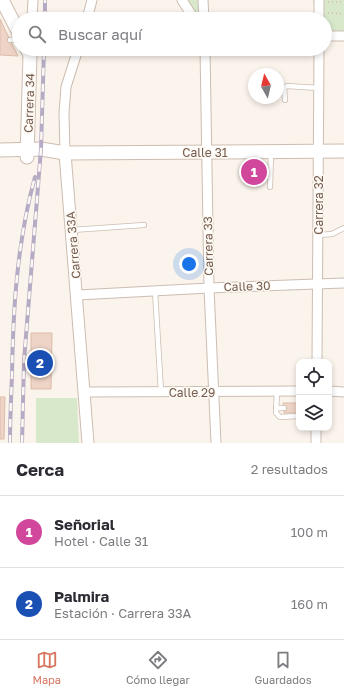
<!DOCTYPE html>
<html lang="es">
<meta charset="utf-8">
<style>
body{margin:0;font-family:"Golos Text",sans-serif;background:#f7f7f7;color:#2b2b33}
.controls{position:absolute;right:12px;bottom:12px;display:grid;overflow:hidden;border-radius:8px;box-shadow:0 2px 6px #0003}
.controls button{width:36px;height:36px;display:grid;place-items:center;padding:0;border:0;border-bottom:1px solid #e1e1e2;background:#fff;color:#2b2b33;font:20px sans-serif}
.compass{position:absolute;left:248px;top:68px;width:36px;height:36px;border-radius:50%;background:#fff;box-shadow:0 2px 6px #0003;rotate:352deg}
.you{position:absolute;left:189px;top:264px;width:14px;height:14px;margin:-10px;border:3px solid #fff;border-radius:50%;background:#1a73e8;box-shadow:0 0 0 6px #1a73e833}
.badge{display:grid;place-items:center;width:26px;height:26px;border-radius:50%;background:#d7755f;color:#fff;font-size:13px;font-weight:700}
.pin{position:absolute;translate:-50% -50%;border:2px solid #fff;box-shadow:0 1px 4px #0006}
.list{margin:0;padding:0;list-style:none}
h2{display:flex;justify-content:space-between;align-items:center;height:52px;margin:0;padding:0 16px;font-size:17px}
h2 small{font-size:13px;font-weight:400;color:#7c7c81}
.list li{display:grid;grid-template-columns:26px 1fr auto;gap:12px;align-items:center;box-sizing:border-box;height:72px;padding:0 16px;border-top:1px solid #e1e1e2}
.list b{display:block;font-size:15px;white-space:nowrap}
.list p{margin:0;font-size:13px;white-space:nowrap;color:#7c7c81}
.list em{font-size:13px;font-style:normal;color:#7c7c81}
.icon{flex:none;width:22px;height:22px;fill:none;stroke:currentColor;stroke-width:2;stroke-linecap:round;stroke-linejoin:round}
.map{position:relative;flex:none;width:344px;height:443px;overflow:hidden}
.search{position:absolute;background:#fff;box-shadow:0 2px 6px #0003;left:12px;right:12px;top:12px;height:44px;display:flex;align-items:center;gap:10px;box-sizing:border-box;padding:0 14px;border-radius:22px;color:#7c7c81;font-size:15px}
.sheet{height:196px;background:#fff}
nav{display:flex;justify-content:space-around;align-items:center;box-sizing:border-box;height:56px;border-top:1px solid #e1e1e2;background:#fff;font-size:11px;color:#7c7c81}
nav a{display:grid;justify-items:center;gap:2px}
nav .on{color:#d7755f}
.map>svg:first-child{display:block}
.green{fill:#d8e8cb}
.building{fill:#edd4c6;stroke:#debba8}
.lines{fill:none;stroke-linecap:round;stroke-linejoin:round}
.service-casing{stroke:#ccbdb2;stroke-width:6}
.minor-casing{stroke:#ccbdb2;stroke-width:11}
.tertiary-casing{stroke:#ccbdb2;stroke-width:13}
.secondary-casing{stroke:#cebdb0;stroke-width:15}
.path{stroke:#d3b8a9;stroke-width:1.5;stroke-dasharray:1 3;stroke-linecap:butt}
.service{stroke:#fff;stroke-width:4.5}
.minor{stroke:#fff;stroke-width:9}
.tertiary{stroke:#fff;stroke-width:11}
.secondary{stroke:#fff;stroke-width:13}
.rail-casing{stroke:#b7aac5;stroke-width:4}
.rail{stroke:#fdf9f2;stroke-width:2.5;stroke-dasharray:8;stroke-linecap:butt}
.labels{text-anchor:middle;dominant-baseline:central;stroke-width:3;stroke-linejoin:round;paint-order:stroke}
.street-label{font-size:12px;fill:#745c51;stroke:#fdf9f2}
</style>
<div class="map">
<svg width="344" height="443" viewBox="0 0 344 443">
<rect width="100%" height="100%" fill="#fbf4ec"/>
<g class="green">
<path d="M 182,0 L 203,0 L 204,19 L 194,19 Z"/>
<path d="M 313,0 L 344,0 L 344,35 L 325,36 L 325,19 L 316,19 Z"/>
<path d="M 36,398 L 77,398 L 79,443 L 36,443 Z"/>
</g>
<g class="building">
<path d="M 0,19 L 10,40 L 18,56 L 0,55 Z"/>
<path d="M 31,333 L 52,333 L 51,389 L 31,389 Z"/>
<path d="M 0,397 L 5,397 L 4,439 L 0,439 Z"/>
<path d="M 283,403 L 299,403 L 299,413 L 284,413 Z"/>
</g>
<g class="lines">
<g class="service-casing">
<g id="service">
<path d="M 10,40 L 19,39"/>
<path d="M 285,100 L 284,88 L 287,86 L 319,88"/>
<path d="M 270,187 L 271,152"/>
<path d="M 72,230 L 144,225"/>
<path d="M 318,235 L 332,234 L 344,228"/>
<path d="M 155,291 L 161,392"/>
<path d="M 277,391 L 276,413 L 280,417 L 299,416"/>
<path d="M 276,408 L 284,408"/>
</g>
</g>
<g class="minor-casing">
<g id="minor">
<path d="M 182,0 L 194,19"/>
<path d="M 203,0 L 204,19"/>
<path d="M 32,19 L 33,0"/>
<path d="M 87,19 L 92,0"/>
<path d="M 319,19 L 319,0"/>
<path d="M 325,36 L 344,36"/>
<path d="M 205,49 L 209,288 L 216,443"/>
<path d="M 65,153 L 64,113 L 66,87 L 78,49"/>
<path d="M 78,295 L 209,288 L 344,283"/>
<path d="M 317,362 L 319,49"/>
<path d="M 329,391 L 344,392"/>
<path d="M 84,392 L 299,391"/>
<path d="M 316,443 L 316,428"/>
</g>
</g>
<g class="tertiary-casing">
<path id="tertiary" d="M 65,153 L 88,443"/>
</g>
<g class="secondary-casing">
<g id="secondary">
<path d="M 2,0 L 19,33"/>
<path d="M 0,150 L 41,149 L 65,153 L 344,151"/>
<path d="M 27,157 L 30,55 L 27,49"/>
</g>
</g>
<g class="path">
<path d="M 328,2 L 344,2"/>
<path d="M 328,13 L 344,14"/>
</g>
<use href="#service" class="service"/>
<use href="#minor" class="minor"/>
<use href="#tertiary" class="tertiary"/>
<use href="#secondary" class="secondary"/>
<g class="rail-casing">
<g id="rail">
<path d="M 45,19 L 45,0"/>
<path d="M 10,443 C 10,421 11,398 12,376 C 13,309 17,242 35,177"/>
<path d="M 22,443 L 24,361 L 41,149 L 44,49"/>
</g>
</g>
<use href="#rail" class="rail"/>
</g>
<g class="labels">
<g class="street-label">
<text transform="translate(29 103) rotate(-88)">Carrera 34</text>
<text x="205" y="152">Calle 31</text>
<text transform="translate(318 205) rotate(-90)">Carrera 32</text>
<text transform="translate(73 245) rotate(-95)">Carrera 33A</text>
<text transform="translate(208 246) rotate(-91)">Carrera 33</text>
<text transform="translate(247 286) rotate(-2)">Calle 30</text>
<text x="192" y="392">Calle 29</text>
</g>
</g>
</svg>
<div class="controls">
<button><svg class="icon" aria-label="locate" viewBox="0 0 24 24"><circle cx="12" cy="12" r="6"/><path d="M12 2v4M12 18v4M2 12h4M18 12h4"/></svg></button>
<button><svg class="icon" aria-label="layers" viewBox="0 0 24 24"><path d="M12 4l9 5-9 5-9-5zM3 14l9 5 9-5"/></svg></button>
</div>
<svg class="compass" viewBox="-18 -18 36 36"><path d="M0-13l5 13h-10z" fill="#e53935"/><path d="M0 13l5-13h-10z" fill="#7c7c81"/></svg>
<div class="you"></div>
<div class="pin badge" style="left:254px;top:172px;background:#d1479c">1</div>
<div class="pin badge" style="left:40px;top:363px;background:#1a4fb4">2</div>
<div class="search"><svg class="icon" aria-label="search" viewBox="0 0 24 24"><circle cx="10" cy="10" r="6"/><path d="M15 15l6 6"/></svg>Buscar aquí</div>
</div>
<section class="sheet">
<h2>Cerca<small>2 resultados</small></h2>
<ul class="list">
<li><span class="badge" style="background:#d1479c">1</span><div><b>Señorial</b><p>Hotel · Calle 31</p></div><em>100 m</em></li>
<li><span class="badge" style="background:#1a4fb4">2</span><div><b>Palmira</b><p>Estación · Carrera 33A</p></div><em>160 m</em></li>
</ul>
</section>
<nav>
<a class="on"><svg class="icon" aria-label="map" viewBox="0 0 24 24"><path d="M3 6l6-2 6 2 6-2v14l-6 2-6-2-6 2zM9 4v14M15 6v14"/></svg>Mapa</a>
<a><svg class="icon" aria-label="directions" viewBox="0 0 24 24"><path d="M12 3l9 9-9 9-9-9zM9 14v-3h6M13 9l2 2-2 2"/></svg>Cómo llegar</a>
<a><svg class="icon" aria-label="saved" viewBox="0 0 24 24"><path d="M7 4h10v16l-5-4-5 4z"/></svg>Guardados</a>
</nav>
